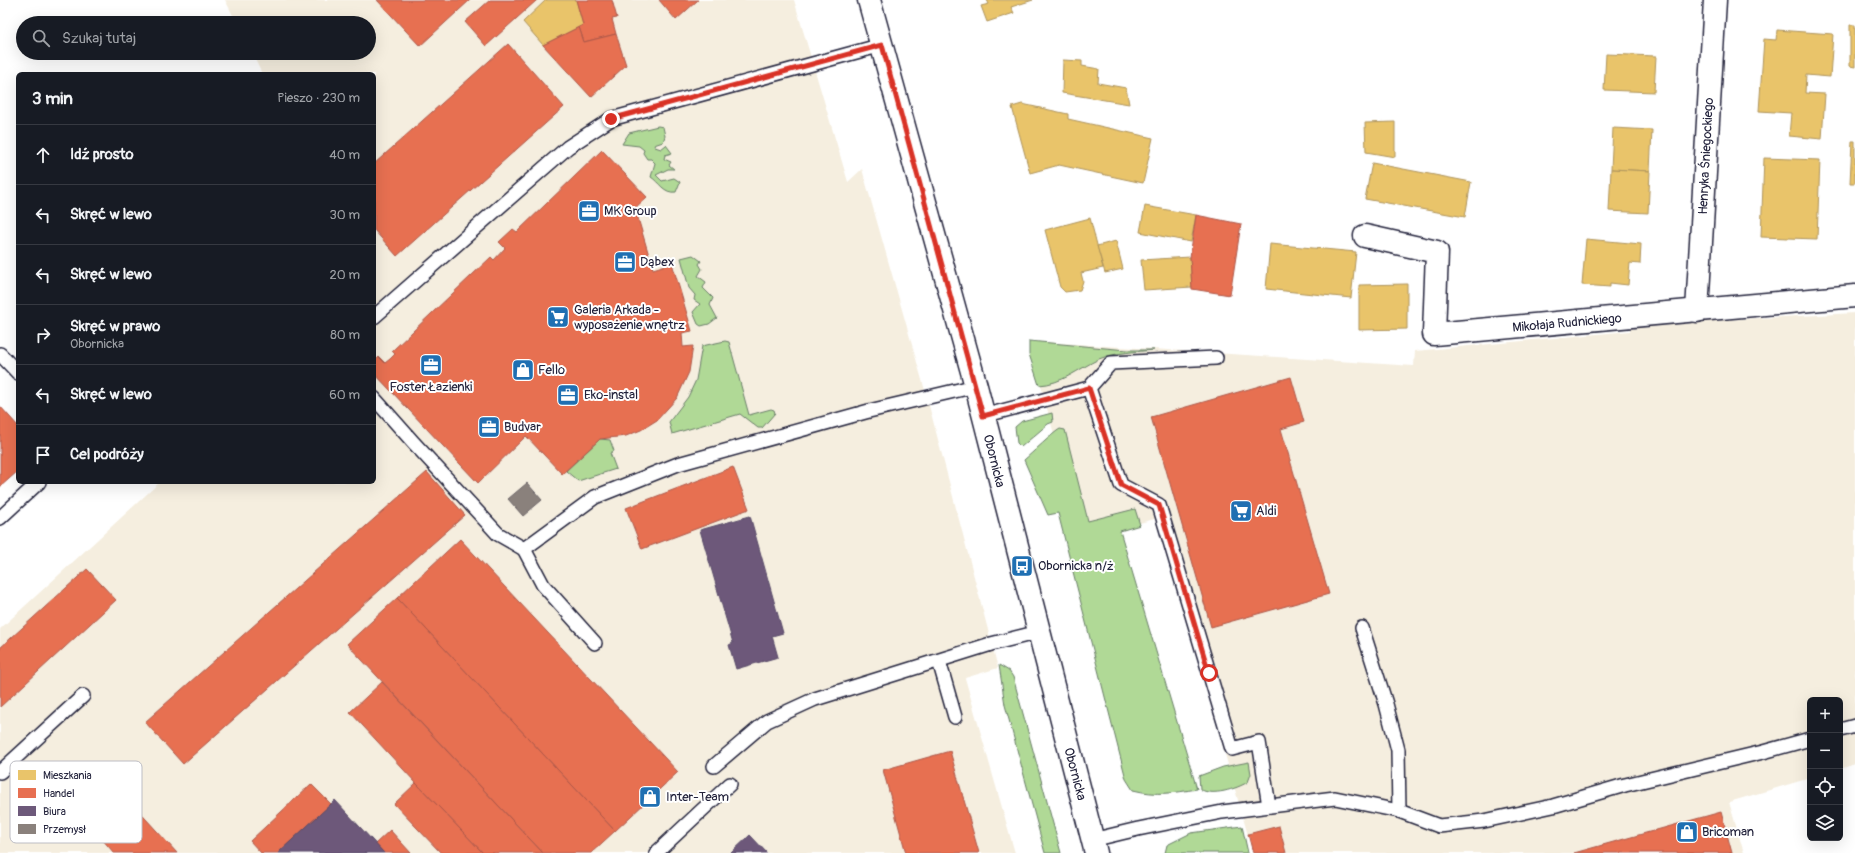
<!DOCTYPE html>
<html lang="pl">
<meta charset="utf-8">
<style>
body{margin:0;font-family:Pangolin,sans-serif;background:#242831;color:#f1f3f6}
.controls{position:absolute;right:12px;bottom:12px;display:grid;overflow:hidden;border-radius:6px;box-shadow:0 4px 16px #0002}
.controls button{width:36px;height:36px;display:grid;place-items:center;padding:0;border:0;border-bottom:1px solid #363941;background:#171b24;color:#f1f3f6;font:20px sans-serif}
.stop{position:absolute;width:12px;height:12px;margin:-9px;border:3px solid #d93025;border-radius:50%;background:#fff}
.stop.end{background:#d93025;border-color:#fff;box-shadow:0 1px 4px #0008}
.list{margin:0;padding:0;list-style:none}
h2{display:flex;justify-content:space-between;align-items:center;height:52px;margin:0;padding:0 16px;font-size:17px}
h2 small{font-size:13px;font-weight:400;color:#9ea1a6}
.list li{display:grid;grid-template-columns:26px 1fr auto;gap:12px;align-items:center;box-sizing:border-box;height:60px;padding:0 16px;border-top:1px solid #363941}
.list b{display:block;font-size:15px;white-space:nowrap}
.list p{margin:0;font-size:13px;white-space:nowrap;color:#9ea1a6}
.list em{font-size:13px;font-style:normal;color:#9ea1a6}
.icon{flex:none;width:22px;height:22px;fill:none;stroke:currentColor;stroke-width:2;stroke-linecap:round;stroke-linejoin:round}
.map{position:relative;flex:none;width:1855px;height:853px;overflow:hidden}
.search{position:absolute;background:#171b24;box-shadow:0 4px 16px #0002;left:16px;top:16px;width:360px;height:44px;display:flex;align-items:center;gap:10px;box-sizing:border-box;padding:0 14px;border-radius:22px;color:#9ea1a6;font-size:15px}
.panel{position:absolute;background:#171b24;box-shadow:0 4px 16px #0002;left:16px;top:72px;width:360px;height:412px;border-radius:6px}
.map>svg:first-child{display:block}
.built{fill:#f5eedf}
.green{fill:#b0d996;stroke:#697e68}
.homes{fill:#e9c46a;stroke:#ad935c}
.shops{fill:#e76f51;stroke:#ac584a}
.offices{fill:#6d597a;stroke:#564867}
.industry{fill:#8a817c;stroke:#6b6468}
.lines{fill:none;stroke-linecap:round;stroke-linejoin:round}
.service-casing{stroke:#22223b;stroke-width:16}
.minor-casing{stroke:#22223b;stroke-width:25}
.secondary-casing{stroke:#22223b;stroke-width:25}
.service{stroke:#fff;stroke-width:13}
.minor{stroke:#fff;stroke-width:22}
.secondary{stroke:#fff;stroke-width:22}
.route{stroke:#d93025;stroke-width:5}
.labels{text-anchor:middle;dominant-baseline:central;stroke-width:4;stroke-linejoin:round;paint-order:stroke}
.street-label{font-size:13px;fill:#22223b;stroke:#fff}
.poi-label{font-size:13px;fill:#22223b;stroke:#fff;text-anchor:start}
.key{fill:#fff;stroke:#bdbdc4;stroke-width:1}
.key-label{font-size:11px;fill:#22223b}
</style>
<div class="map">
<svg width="1855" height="853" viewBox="0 0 1855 853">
<rect width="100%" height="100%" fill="#fff"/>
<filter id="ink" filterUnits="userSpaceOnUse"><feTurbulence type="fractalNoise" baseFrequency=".025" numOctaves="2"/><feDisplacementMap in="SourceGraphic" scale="8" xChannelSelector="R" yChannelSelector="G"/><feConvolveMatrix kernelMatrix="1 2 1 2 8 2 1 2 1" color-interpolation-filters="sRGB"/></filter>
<g filter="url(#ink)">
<g class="built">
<path d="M 225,0 L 794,0 L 848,182 L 862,169 L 926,394 L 998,668 L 965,678 L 1015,853 L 0,853 L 0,629 L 160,482 L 374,482 L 374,74 L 262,74 L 252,53 L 369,53 L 369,23 L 237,23 Z"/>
<path d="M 1855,313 L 1855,764 L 1840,769 L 1840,700 L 1810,700 L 1810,778 L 1729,802 L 1744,853 L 1253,853 L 1158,518 L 1082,539 L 1029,341 L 1414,366 L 1415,351 L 1630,331 L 1630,329 L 1724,320 Z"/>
</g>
<g class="green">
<path d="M 658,126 L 663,127 L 665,136 L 663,142 L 654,145 L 655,147 L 661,149 L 666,145 L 672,153 L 665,155 L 664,159 L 671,162 L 669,165 L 674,169 L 668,169 L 656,175 L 662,181 L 674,178 L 680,182 L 676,192 C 664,194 659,182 651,177 L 655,163 L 651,159 L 647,159 L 643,153 L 644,150 L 639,146 L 622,144 L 629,133 Z"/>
<path d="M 693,255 L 701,261 L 699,264 L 702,269 L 698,276 L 706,282 L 703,288 L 713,298 L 710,305 L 717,318 L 709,324 L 701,326 L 698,324 L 693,312 L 700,304 L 694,300 L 695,295 L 689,288 L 681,258 Z"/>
<path d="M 725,341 L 729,342 L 749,415 L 771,409 L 774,410 L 775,413 L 762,428 L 758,428 L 740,414 L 672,434 L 669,422 L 688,397 L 696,380 L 702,346 Z"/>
<path d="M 1029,341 L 1127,350 L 1154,350 C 1136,352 1116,352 1099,359 C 1078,369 1062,384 1039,385 L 1029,354 Z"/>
<path d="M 1052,413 L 1053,422 L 1048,424 L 1021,447 L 1017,443 L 1015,427 L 1022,421 Z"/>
<path d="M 1060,429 L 1065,430 L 1088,521 L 1135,509 L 1140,525 L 1120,531 L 1197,789 C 1173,793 1157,796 1133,790 L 1126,779 L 1058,513 L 1048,515 L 1024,460 C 1031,454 1054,432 1060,429 Z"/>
<path d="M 600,439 L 610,440 L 614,451 L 610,453 L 616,469 L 578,481 L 566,471 Z"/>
<path d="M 999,665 L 1009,671 L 1013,677 L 1061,853 L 1045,853 L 1005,705 Z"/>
<path d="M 1249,762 L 1251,774 L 1248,782 C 1236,789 1212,797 1200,789 L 1199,776 L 1223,767 Z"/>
<path d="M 1242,826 L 1248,853 L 1165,853 L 1167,845 L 1191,833 Z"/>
</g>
<g class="homes">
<path d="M 546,0 L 576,0 L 583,25 L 543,45 L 523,22 Z"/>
<path d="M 987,0 L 1033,0 L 1011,7 L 1014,13 L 987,22 L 981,6 L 989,4 Z"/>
<path d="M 1850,25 L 1855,25 L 1855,67 L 1850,66 Z"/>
<path d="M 1777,30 L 1833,34 L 1830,77 L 1806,75 L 1805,93 L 1825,94 L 1822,139 L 1789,136 L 1791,113 L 1759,111 L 1764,39 L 1776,40 Z"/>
<path d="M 1606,54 L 1656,56 L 1654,92 L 1604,90 Z"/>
<path d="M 1063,60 L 1082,61 L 1082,66 L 1099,69 L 1098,83 L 1126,88 L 1129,104 L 1062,93 Z"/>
<path d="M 1022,104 L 1068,114 L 1068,119 L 1153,138 L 1143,183 L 1059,165 L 1030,173 L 1012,107 Z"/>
<path d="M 1395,122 L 1395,157 L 1366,152 L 1365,123 Z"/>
<path d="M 1613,128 L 1652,130 L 1650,171 L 1611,169 Z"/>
<path d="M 1852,141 L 1855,141 L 1855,183 L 1850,183 Z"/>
<path d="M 1764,158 L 1820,160 L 1817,239 L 1761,237 Z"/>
<path d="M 1372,163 L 1471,182 L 1465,217 L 1365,199 Z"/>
<path d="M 1611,169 L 1650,171 L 1648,213 L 1609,211 Z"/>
<path d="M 1145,206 L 1196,215 L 1191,242 L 1140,232 Z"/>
<path d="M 1090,218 L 1103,268 L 1081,273 L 1083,281 L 1080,290 L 1065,292 L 1060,287 L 1045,230 Z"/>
<path d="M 1586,239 L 1641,244 L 1640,264 L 1630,263 L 1628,285 L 1610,283 L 1610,287 L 1582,285 Z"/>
<path d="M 1116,241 L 1123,269 L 1105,273 L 1097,246 Z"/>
<path d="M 1270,244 L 1356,252 L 1351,298 L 1266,289 Z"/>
<path d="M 1190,257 L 1192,287 L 1144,290 L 1141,260 Z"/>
<path d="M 1407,284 L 1407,329 L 1359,330 L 1359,285 Z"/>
</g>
<g class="shops">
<path d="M 377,0 L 470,0 L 420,46 Z"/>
<path d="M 490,0 L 537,0 L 486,46 L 465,22 Z"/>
<path d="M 576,0 L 612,0 L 617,18 L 612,19 L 616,34 L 584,42 L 579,27 L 583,25 Z"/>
<path d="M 659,0 L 698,0 L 676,20 Z"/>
<path d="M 579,27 L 584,42 L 616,34 L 626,65 L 591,97 L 543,45 Z"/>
<path d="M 508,44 L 564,107 L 397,256 L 374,230 L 374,164 Z"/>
<path d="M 602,150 L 647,197 L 635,208 L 653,269 L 672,263 L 692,331 L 682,333 L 683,347 L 693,346 L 689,372 L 677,398 L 657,420 L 641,430 L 626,436 L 600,439 L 562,474 L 526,436 L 478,483 L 374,373 L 374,362 L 379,357 L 385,363 L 390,359 L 395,354 L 392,351 L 491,257 L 494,260 L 505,248 L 499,242 L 513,229 L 517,232 Z"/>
<path d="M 1196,215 L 1241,224 L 1230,295 L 1192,289 L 1190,257 Z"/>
<path d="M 1291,377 L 1304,422 L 1281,429 L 1329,594 L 1211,627 L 1151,417 Z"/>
<path d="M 0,406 L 18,426 L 18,471 L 0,487 Z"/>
<path d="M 733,467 L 749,509 L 642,549 L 626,508 Z"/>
<path d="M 427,472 L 465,515 L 183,764 L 145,722 Z"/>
<path d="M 460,539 L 678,772 L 615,831 L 397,598 Z"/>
<path d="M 87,569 L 116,600 L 0,707 L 0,648 Z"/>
<path d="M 397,598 L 615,831 L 591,853 L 543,853 L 347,644 Z"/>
<path d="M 382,682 L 543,853 L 483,853 L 416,783 L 350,712 Z"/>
<path d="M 950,751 L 979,853 L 906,853 L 883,770 Z"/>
<path d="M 416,783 L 483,853 L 441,853 L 394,804 Z"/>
<path d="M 311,784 L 331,804 L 278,853 L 261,853 L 250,841 Z"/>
<path d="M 135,807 L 177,853 L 114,853 L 102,839 Z"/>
<path d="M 1721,812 L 1732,853 L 1574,853 Z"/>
<path d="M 1279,826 L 1286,853 L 1253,853 L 1248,834 Z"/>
<path d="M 390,830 L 411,853 L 384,853 L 375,844 Z"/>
</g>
<g class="offices">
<path d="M 750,516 L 783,633 L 772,636 L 778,657 L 736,669 L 729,645 L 733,643 L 700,530 Z"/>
<path d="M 335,800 L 384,853 L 278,853 L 331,804 Z"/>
<path d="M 750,835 L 767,853 L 731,853 Z"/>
</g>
<path class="industry" d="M 527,483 L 542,500 L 523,516 L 508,499 Z"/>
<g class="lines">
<g class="service-casing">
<g id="service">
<path d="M 374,317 L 568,147 L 611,119 L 882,45"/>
<path d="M 0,354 L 18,373"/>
<path d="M 1089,388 L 1121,485 L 1159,505 L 1232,749 L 1259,742 L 1269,806"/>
<path d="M 374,398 L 413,442 L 498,534 L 524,549 L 595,497 L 678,464 L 869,411 L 976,386"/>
<path d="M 983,416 L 1089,388 L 1111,363 L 1216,358"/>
<path d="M 0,518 L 39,482"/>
<path d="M 524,549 L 543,585 L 595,643"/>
<path d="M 1362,628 L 1386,704 L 1398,750 L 1399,811"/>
<path d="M 939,661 L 955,717"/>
<path d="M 1840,730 L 1855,726"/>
<path d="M 714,766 L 767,721 L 815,699 L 991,644 L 1039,632"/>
<path d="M 0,772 L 83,696"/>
<path d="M 1092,840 L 1138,829 L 1222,812 L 1335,798 L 1399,811 L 1439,826 L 1484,821 L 1553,806 L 1625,785 L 1763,752 L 1810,739"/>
<path d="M 656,853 L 730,784"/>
</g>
</g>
<g class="minor-casing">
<g id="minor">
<path d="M 1365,236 L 1437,252 L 1434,334 L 1855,296"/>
<path d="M 1697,311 L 1715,0"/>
</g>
</g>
<g class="secondary-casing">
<path id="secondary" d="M 869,0 L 976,386 L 1096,853"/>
</g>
<use href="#service" class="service"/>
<use href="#minor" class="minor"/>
<use href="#secondary" class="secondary"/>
</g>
</g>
<g class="lines" filter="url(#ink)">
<path class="route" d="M 611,119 L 882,45 L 983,416 L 1089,388 L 1121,485 L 1159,505 L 1209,673"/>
</g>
<defs>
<g id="office-square" transform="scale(1.15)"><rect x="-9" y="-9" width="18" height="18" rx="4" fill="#1f6fb2" stroke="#fff"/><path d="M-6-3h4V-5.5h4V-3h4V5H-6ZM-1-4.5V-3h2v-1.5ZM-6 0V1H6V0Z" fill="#fff"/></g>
<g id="supermarket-square" transform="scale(1.15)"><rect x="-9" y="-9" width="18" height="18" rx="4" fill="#1f6fb2" stroke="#fff"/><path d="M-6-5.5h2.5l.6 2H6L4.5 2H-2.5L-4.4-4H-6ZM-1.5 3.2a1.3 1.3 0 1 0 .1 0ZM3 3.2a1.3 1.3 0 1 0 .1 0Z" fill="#fff"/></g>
<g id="shop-square" transform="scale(1.15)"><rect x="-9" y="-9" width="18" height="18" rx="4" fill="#1f6fb2" stroke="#fff"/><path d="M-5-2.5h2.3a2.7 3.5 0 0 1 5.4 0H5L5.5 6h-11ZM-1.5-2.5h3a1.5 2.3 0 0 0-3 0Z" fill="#fff"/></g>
<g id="bus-square" transform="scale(1.15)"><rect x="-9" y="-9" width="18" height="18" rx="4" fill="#1f6fb2" stroke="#fff"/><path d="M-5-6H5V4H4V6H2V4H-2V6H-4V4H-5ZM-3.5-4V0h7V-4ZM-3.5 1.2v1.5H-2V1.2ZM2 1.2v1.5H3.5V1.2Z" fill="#fff"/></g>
</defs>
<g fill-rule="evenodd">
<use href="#office-square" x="589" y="211"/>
<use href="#office-square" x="625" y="262"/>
<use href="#supermarket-square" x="558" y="317"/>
<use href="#office-square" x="431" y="365"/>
<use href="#shop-square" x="523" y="370"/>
<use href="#office-square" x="568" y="395"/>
<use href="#office-square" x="489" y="427"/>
<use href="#supermarket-square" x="1241" y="511"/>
<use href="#bus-square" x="1022" y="566"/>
<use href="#shop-square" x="650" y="797"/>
<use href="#shop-square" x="1687" y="832"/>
</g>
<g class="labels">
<g class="street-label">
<text transform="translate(1706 156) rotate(-87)">Henryka Śniegockiego</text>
<text transform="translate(1567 323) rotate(-5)">Mikołaja Rudnickiego</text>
<text transform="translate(994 461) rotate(76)">Obornicka</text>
<text transform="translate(1075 774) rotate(75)">Obornicka</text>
</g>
<g class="poi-label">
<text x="604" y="211">MK Group</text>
<text x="640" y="262">Dąbex</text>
<text x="574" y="310">Galeria Arkada -<tspan x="574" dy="15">wyposażenie wnętrz</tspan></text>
<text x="538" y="370">Fello</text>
<text x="431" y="387" text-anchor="middle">Foster Łazienki</text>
<text x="584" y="395">Eko-instal</text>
<text x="504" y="427">Budvar</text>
<text x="1256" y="511">Aldi</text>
<text x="1038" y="566">Obornicka n/ż</text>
<text x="666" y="797">Inter-Team</text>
<text x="1702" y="832">Bricoman</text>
</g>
</g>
<rect x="10" y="761" width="132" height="82" rx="6" class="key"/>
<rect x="18" y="770" width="18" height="10" fill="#e9c46a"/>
<rect x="18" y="788" width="18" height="10" fill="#e76f51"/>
<rect x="18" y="806" width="18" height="10" fill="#6d597a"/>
<rect x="18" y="824" width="18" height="10" fill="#8a817c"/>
<g class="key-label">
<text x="43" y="779">Mieszkania</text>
<text x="43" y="797">Handel</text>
<text x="43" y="815">Biura</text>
<text x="43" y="833">Przemysł</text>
</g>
</svg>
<div class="controls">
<button>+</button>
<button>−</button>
<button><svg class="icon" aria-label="locate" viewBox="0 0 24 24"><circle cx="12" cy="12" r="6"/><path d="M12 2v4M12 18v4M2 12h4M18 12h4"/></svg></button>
<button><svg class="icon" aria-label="layers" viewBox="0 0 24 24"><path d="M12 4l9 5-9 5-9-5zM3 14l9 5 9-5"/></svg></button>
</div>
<div class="stop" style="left:1209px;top:673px"></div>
<div class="stop end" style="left:611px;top:119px"></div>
<div class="search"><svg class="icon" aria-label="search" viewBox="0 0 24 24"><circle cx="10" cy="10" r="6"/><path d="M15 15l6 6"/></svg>Szukaj tutaj</div>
<section class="panel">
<h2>3 min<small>Pieszo · 230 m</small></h2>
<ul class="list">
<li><svg class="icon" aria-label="ahead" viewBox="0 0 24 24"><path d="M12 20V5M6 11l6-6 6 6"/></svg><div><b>Idź prosto</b></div><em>40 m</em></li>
<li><svg class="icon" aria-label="left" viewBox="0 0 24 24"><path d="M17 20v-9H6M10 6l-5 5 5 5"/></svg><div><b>Skręć w lewo</b></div><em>30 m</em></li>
<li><svg class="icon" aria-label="left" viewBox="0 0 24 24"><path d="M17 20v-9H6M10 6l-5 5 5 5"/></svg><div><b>Skręć w lewo</b></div><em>20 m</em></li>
<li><svg class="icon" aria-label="right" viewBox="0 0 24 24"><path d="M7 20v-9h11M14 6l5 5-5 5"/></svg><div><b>Skręć w prawo</b><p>Obornicka</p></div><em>80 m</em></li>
<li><svg class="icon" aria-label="left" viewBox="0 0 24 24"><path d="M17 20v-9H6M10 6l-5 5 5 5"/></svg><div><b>Skręć w lewo</b></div><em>60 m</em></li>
<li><svg class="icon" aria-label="arrive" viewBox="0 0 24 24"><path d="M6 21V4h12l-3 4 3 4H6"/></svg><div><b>Cel podróży</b></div></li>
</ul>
</section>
</div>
